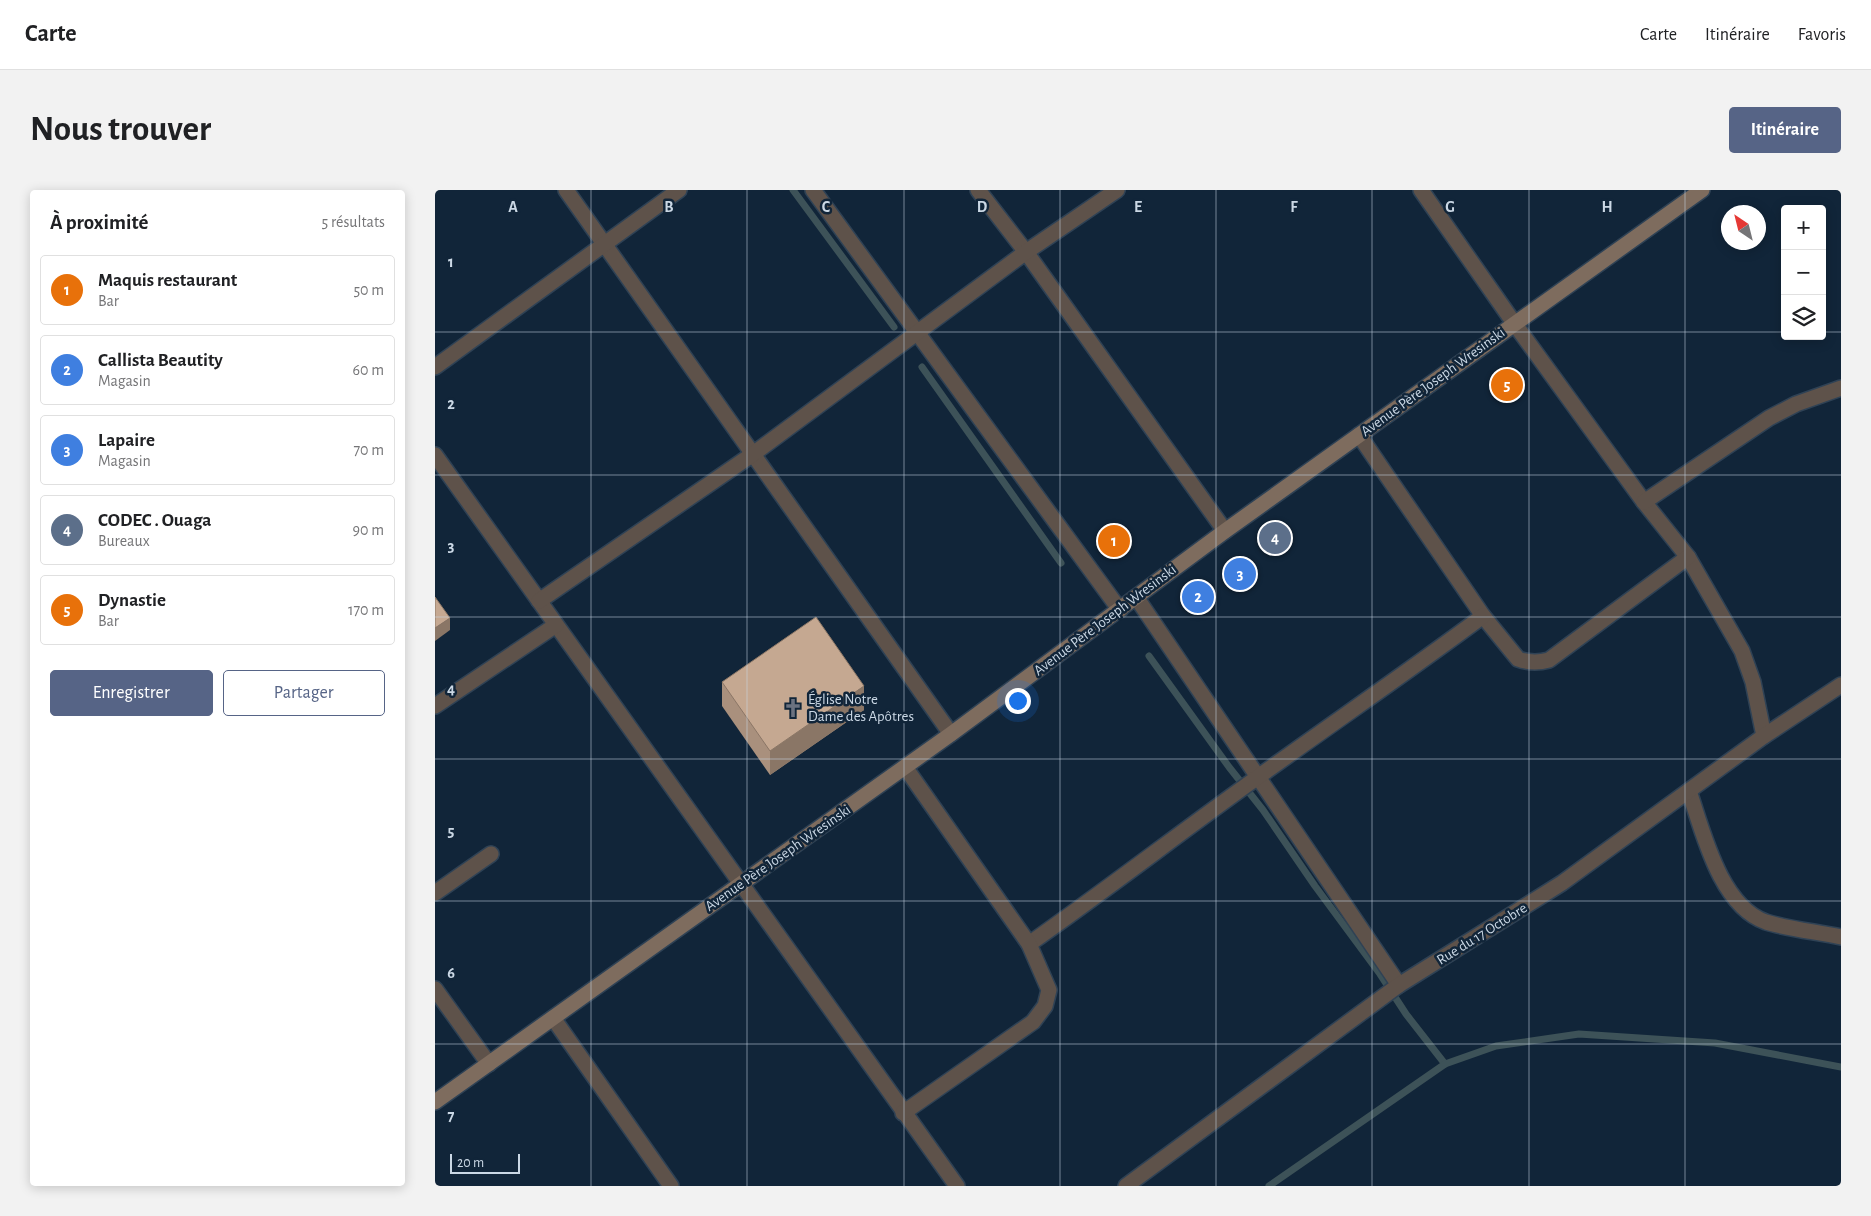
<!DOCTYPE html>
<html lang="fr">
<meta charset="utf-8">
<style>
body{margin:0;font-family:"Alegreya Sans",sans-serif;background:#f2f2f2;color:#202124}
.controls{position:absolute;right:15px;top:15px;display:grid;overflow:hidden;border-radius:5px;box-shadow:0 2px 12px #0003}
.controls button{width:45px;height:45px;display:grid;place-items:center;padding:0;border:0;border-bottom:1px solid #e0e0e0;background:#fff;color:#202124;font:25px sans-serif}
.compass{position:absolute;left:1286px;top:15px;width:45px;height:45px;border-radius:50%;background:#fff;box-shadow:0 2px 12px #0003;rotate:325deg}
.scale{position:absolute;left:15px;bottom:12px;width:70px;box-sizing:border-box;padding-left:5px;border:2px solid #cbd8e5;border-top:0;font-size:14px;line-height:18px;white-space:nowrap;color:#cbd8e5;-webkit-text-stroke:4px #112539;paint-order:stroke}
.you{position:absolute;left:582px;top:510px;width:18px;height:18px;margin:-12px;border:4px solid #fff;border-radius:50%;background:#1a73e8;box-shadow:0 0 0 8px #1a73e833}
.badge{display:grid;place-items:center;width:32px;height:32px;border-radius:50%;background:#566486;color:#fff;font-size:16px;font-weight:700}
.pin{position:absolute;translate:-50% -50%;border:2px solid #fff;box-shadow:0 1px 5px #0006}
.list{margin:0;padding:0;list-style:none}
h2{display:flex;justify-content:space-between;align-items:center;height:65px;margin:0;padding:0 20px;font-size:21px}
h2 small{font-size:16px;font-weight:400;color:#757577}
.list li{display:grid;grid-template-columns:32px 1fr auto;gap:15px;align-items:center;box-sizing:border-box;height:70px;margin:0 10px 10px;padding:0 10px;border:1px solid #e0e0e0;border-radius:5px}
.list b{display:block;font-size:19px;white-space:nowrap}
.list p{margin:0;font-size:16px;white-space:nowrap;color:#757577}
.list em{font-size:16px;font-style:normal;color:#757577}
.actions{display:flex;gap:10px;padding:15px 20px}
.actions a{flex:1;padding:11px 0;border:1px solid #566486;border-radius:5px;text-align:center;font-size:18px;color:#566486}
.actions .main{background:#566486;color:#fff}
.icon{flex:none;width:28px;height:28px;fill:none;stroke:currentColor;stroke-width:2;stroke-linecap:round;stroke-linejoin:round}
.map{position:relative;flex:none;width:1406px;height:996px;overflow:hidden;border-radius:5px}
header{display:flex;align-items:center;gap:30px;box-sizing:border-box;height:70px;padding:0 25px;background:#fff;border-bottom:1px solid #e0e0e0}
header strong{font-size:24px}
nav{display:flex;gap:28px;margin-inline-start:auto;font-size:18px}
.intro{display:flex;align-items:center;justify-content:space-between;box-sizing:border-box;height:120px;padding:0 30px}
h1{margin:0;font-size:35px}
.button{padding:12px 22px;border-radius:5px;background:#566486;color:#fff;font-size:18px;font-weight:700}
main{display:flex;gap:30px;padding:0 30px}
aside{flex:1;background:#fff;border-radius:5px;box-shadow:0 2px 12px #0003}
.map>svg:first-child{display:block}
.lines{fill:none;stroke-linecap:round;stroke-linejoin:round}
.stream{stroke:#3d5258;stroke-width:7}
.street-casing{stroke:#2f4255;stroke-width:18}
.secondary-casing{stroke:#2f4255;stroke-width:18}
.street{stroke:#5e524a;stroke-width:15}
.secondary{stroke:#7e6c5e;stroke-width:15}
.wall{fill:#a9907d}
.shaded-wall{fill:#8a7666}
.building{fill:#c5a891;stroke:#8a7666}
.grid{fill:none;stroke:#cbd8e5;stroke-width:1;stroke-opacity:0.55}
.labels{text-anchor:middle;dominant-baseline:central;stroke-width:5;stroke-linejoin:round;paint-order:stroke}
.street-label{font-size:15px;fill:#cbd8e5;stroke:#112539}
.poi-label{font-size:15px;fill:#cbd8e5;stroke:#112539;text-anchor:start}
.grid-label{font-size:16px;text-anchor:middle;font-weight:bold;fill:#cbd8e5;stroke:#112539;stroke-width:5;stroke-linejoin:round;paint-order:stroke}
</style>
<header>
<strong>Carte</strong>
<nav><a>Carte</a><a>Itinéraire</a><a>Favoris</a></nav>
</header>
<div class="intro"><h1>Nous trouver</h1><a class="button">Itinéraire</a></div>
<main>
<aside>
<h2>À proximité<small>5 résultats</small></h2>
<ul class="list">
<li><span class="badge" style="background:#e8710a">1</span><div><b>Maquis restaurant</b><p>Bar</p></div><em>50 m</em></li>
<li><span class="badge" style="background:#3f7fe0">2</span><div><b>Callista Beautity</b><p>Magasin</p></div><em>60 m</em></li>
<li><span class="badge" style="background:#3f7fe0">3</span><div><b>Lapaire</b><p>Magasin</p></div><em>70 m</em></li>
<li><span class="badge" style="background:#5c6f8a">4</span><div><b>CODEC . Ouaga</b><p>Bureaux</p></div><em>90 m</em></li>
<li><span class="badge" style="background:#e8710a">5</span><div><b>Dynastie</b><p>Bar</p></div><em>170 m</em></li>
</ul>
<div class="actions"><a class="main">Enregistrer</a><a>Partager</a></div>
</aside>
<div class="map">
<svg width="1406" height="996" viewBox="0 0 1406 996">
<rect width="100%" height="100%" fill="#112539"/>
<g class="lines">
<g class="stream">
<path d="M 358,0 L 459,137"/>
<path d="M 487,177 L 626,373"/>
<path d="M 714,466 L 794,577 L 828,620 L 880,696 L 945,784 L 971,824 L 1010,874"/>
<path d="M 834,996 L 1010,874 L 1061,856 L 1144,844 L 1280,853 L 1406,877"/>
</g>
<g class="street-casing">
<g id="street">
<path d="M 131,0 L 516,544"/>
<path d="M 378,0 L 685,420"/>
<path d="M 543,0 L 591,62 L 790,341"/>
<path d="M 986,0 L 1079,133 L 1209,312 L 1253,367 L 1307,461 L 1318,492 L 1329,546"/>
<path d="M 0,177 L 244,0"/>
<path d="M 924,245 L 1048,426 L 1083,469 C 1094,473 1103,473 1114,470 L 1253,367"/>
<path d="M 0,265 L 522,996"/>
<path d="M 1209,312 L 1334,228 L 1361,214 L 1406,198"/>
<path d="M 701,407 L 964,795"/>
<path d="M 104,411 L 318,264 L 591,62 L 682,0"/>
<path d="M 0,516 L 121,435"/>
<path d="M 1254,601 C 1268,642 1285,716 1331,732 C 1353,739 1383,742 1406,747"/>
<path d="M 0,703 L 56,664"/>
<path d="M 594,754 C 671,700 746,642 823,587 C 898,533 974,481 1048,426"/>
<path d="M 0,799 L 54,874"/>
<path d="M 118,828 L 236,996"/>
<path d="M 468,923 L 598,832 L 610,816 L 614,800 L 594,754 L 470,577"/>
<path d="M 691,996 L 964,795 L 1127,693 L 1329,546 L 1406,495"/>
</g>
</g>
<g class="secondary-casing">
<path id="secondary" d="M 0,912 L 516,544 L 790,341 L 1267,0"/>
</g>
<use href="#street" class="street"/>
<use href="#secondary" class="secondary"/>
</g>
<path class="wall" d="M 287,492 L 429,520 L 335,585 L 287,516 Z"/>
<g class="shaded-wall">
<path d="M 15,428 L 15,440 L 0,451 L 0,438 Z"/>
<path d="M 429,496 L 429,520 L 335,585 L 335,561 Z"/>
</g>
<g class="building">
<path d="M 0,407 L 15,428 L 0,438 Z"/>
<path d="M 381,427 L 429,496 L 335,561 L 287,492 Z"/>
</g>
<path class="grid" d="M 156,0 L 156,996M 312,0 L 312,996M 469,0 L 469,996M 625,0 L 625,996M 781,0 L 781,996M 937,0 L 937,996M 1094,0 L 1094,996M 1250,0 L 1250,996M 0,142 L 1350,142M 1387,142 L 1406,142M 0,285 L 1406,285M 0,427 L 1406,427M 0,569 L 1406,569M 0,711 L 1406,711M 0,854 L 1406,854"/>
<defs>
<g id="church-bare" transform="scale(1.5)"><path d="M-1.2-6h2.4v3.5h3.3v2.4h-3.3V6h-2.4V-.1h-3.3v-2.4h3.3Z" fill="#6b7280" stroke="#112539" stroke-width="2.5" paint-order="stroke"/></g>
</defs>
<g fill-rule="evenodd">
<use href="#church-bare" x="358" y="518"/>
</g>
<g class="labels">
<g class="street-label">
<text transform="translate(998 192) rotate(-36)">Avenue Père Joseph Wresinski</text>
<text transform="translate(670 430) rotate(-37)">Avenue Père Joseph Wresinski</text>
<text transform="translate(343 668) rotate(-35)">Avenue Père Joseph Wresinski</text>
<text transform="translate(1047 744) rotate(-32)">Rue du 17 Octobre</text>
</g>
<g class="poi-label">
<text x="373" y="509">Église Notre<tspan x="373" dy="17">Dame des Apôtres</tspan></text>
</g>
</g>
<g class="grid-label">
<text x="78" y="22">A</text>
<text x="234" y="22">B</text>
<text x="391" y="22">C</text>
<text x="547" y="22">D</text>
<text x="703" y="22">E</text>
<text x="859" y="22">F</text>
<text x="1015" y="22">G</text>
<text x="1172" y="22">H</text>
<text x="16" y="77">1</text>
<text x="16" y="219">2</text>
<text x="16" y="361">3</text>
<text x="16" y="504">4</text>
<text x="16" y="646">5</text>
<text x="16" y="788">6</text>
<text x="16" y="931">7</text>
</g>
</svg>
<div class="controls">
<button>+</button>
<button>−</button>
<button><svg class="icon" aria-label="layers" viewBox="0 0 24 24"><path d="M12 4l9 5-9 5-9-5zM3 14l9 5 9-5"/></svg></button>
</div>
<svg class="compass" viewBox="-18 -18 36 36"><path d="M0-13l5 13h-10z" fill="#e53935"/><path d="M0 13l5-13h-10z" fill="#757577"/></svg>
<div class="scale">20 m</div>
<div class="you"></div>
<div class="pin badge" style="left:679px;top:351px;background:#e8710a">1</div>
<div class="pin badge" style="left:763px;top:407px;background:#3f7fe0">2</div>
<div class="pin badge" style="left:805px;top:384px;background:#3f7fe0">3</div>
<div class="pin badge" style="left:840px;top:348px;background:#5c6f8a">4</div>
<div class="pin badge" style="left:1072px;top:195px;background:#e8710a">5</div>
</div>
</main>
